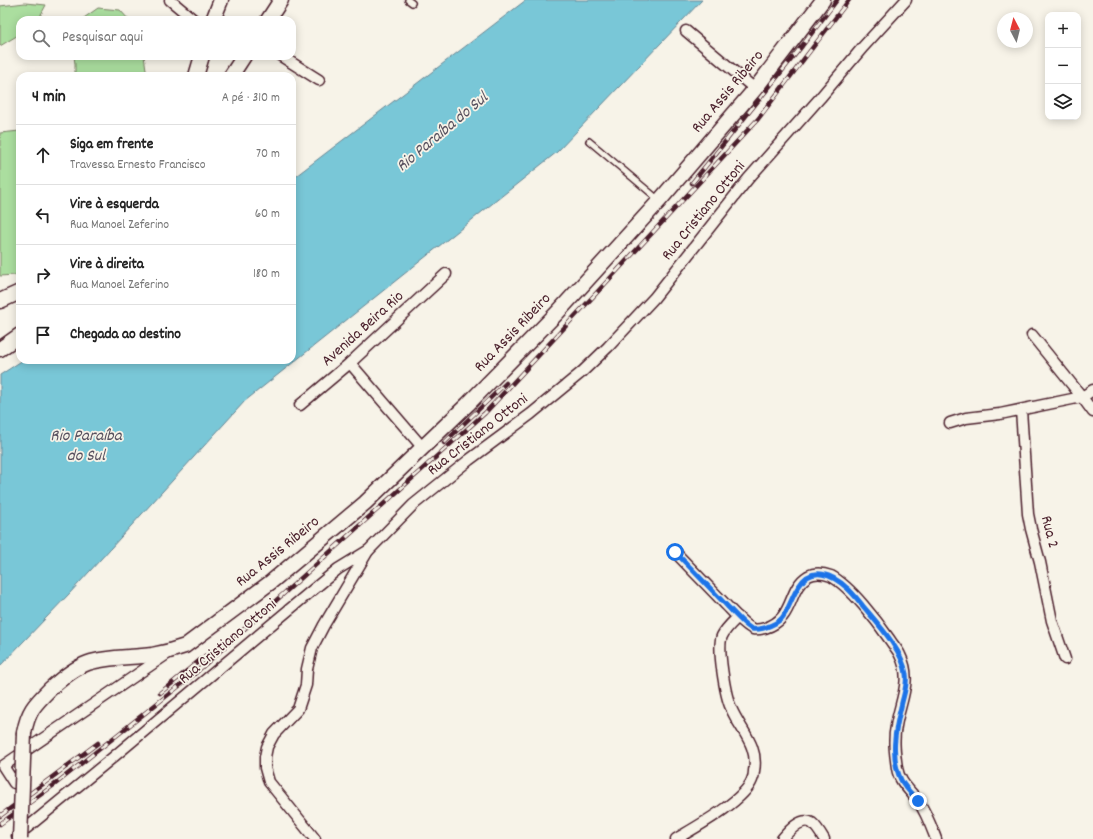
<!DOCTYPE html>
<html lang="pt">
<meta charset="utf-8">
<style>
body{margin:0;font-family:Dekko,sans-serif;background:#f2f2f2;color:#222}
.controls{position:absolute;right:12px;top:12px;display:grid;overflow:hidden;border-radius:8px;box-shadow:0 2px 10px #0003}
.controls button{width:36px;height:36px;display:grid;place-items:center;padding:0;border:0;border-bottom:1px solid #e0e0e0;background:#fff;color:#222;font:20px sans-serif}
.compass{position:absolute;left:997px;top:12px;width:36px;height:36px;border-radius:50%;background:#fff;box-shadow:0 2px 10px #0003;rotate:353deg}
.stop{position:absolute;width:12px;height:12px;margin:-9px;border:3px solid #1a73e8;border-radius:50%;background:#fff}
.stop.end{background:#1a73e8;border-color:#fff;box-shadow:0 1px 4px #0008}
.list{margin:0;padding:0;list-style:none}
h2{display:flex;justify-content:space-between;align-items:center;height:52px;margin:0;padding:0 16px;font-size:17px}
h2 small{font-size:13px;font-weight:400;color:#767676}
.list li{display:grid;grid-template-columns:26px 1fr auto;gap:12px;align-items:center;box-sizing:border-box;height:60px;padding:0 16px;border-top:1px solid #e0e0e0}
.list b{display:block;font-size:15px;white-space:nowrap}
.list p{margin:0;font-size:13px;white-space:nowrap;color:#767676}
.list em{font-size:13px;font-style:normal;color:#767676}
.icon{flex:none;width:22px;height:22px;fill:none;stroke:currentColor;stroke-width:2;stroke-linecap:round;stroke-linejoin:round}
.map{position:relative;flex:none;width:1093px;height:839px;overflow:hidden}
.search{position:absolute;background:#fff;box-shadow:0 2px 10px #0003;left:16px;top:16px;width:280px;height:44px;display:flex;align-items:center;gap:10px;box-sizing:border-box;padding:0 14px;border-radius:12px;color:#767676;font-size:15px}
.panel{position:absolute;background:#fff;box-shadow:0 2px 10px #0003;left:16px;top:72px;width:280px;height:292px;border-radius:12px}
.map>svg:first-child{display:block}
.green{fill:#abde9f;stroke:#7a7e65}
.water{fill:#79c7d7;stroke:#668492}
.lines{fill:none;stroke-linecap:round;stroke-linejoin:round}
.lane-casing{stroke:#4a1f2b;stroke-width:8}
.street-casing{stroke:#4a1f2b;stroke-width:13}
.secondary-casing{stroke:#4a1f2b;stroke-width:17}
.lane{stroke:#f7f3e8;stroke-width:5}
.street{stroke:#f7f3e8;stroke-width:10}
.secondary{stroke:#f7f3e8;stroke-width:14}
.rail-casing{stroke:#4a1f2b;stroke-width:4.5}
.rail{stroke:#f7f3e8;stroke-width:3;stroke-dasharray:9;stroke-linecap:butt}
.secondary-bridge-casing{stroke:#4a1f2b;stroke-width:17;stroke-linecap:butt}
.secondary-bridge{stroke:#f7f3e8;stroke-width:14}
.route{stroke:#1a73e8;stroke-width:5}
.labels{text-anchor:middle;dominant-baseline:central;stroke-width:3.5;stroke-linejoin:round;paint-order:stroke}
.street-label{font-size:16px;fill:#4a1f2b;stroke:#f7f3e8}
.water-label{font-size:17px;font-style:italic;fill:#58515f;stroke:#f7f3e8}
</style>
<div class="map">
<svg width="1093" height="839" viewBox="0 0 1093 839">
<rect width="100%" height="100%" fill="#f7f3e8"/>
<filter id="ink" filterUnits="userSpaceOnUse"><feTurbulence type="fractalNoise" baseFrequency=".025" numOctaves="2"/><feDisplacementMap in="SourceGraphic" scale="8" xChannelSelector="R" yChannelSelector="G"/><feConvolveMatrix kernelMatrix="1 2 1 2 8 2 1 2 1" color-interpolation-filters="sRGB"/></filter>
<g filter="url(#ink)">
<g class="green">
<path d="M 25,3 L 46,5 L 38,20 L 20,20 L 20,34 L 0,46 L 0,6 Z"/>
<path d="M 98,8 L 120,10 L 129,20 L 81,20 Z"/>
<path d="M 74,56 L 144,56 L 147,76 L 75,76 L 75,64 Z"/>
<path d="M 20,131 L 20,273 L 15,275 L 0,276 L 0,133 Z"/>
</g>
<path class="water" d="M 526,0 L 702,0 L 557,152 L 245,401 L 69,594 L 0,666 L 0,375 L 23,360 L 292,360 L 292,179 Z"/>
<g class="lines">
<g class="lane-casing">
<g id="lane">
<path d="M 408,0 L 412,3"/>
<path d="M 589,141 L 659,200"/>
</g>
</g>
<g class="street-casing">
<g id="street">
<path d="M 170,0 L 194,20"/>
<path d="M 686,31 L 755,89"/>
<path d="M 281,56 L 319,80"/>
<path d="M 1032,335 L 1082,397 L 1093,412"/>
<path d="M 350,363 L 423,448"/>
<path d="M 300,405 L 350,363 L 446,274"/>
<path d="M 1021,410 L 1028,514 L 1031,529 L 1040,562 L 1052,621 L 1065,659"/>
<path d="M 950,423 L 966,418 L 1000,414 L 1082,397 L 1093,390"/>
<path d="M 675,552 C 692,570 709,587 726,605 C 732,611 745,626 753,629 C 756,630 761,629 765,628 C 795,619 787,589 808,576 C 815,572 823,573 831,576 C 851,587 877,621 890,640 C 893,645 898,650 900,655 C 913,680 900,701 896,726 C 893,740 895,754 897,768 C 899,782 910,790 918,801 C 926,812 931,826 936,839"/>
<path d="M 14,783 L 3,766 L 167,654"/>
<path d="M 17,836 L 111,759 L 309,593 L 338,569 L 369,550 L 413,505 L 469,460 L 531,414 L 582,372 L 608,347 L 654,298 L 748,179 L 820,98 L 863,47 L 906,0"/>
<path d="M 315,839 L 269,782 L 265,768 L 265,757 L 267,747 L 274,734 L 298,709 L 306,685 L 307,669 L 312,648 L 324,625 L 368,551"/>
<path d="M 676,839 C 696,827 744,801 752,780 C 753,778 754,774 754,771 C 759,745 740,730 731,708 C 725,695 717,647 722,636 C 726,628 732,623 738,617"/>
<path d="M 782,839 C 788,832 801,816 812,823 C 817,827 821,834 824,839"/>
</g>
</g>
<g class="secondary-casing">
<g id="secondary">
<path d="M 213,20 L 221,0"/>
<path d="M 268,20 L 281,0"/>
<path d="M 196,76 L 202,56"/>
<path d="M 231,76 L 244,56"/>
<path d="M 0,301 L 20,292"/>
<path d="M 0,349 L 20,335"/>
<path d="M 24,733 C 28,711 34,705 50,689 C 61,679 74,668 88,663 C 108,656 131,658 152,655 C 163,653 174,650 185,646 L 271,582 L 365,503 L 468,404 L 558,312 L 660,200 L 755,89 L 823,0"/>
</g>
</g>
<use href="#lane" class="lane"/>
<use href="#street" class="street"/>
<use href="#secondary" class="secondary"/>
<g class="rail-casing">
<g id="rail">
<path d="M 692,183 L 802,46 L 837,0"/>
<path d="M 444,443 L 506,383"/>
<path d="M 160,693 L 205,656"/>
<path d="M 0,816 L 98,743"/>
<path d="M 0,824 L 54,785 L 193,675 L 485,413 L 758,119 L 849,0"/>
</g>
</g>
<use href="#rail" class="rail"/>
<g class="secondary-bridge-casing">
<path id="secondary-bridge" d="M 20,839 L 24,733"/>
</g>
<use href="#secondary-bridge" class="secondary-bridge"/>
</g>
</g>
<g class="lines" filter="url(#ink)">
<path class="route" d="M 675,552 C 693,570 710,588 728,607 C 733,612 745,626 752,629 C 756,630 760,629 764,628 C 770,626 778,623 782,618 C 789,609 792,596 799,586 C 812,565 833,575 847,588 C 853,593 858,600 863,606 C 878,624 903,651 906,674 C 908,685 903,696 901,707 C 895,730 890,757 901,780 C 905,788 913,795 918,801"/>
</g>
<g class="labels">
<g class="street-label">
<text transform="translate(728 92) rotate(-50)">Rua Assis Ribeiro</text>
<text transform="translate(704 211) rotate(-51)">Rua Cristiano Ottoni</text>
<text transform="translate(363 329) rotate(-42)">Avenida Beira Rio</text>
<text transform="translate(513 333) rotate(-46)">Rua Assis Ribeiro</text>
<text transform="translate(478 435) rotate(-38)">Rua Cristiano Ottoni</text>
<text transform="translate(1049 532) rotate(76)">Rua 2</text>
<text transform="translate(278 552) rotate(-39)">Rua Assis Ribeiro</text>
<text transform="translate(228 642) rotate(-40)">Rua Cristiano Ottoni</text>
</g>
<g class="water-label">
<text transform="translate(443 133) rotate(-40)">Rio Paraíba do Sul</text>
<text x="86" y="437">Rio Paraíba<tspan x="86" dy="20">do Sul</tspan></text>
</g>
</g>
</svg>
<div class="controls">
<button>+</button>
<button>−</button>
<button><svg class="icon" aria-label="layers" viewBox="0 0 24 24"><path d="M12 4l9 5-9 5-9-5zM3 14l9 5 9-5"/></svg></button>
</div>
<svg class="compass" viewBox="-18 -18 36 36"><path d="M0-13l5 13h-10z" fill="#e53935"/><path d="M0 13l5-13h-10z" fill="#767676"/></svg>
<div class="stop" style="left:675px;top:552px"></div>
<div class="stop end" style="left:918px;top:801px"></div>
<div class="search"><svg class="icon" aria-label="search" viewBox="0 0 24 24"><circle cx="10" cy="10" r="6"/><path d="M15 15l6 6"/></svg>Pesquisar aqui</div>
<section class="panel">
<h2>4 min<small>A pé · 310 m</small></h2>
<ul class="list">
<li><svg class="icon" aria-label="ahead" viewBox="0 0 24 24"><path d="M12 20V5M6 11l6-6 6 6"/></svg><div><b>Siga em frente</b><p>Travessa Ernesto Francisco</p></div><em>70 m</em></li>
<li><svg class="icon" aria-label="left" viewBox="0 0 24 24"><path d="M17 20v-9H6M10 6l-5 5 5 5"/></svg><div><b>Vire à esquerda</b><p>Rua Manoel Zeferino</p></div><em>60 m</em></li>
<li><svg class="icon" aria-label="right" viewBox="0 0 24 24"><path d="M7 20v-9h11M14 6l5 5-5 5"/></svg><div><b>Vire à direita</b><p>Rua Manoel Zeferino</p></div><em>180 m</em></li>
<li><svg class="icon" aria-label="arrive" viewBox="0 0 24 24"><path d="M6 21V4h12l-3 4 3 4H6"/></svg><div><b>Chegada ao destino</b></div></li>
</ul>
</section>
</div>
